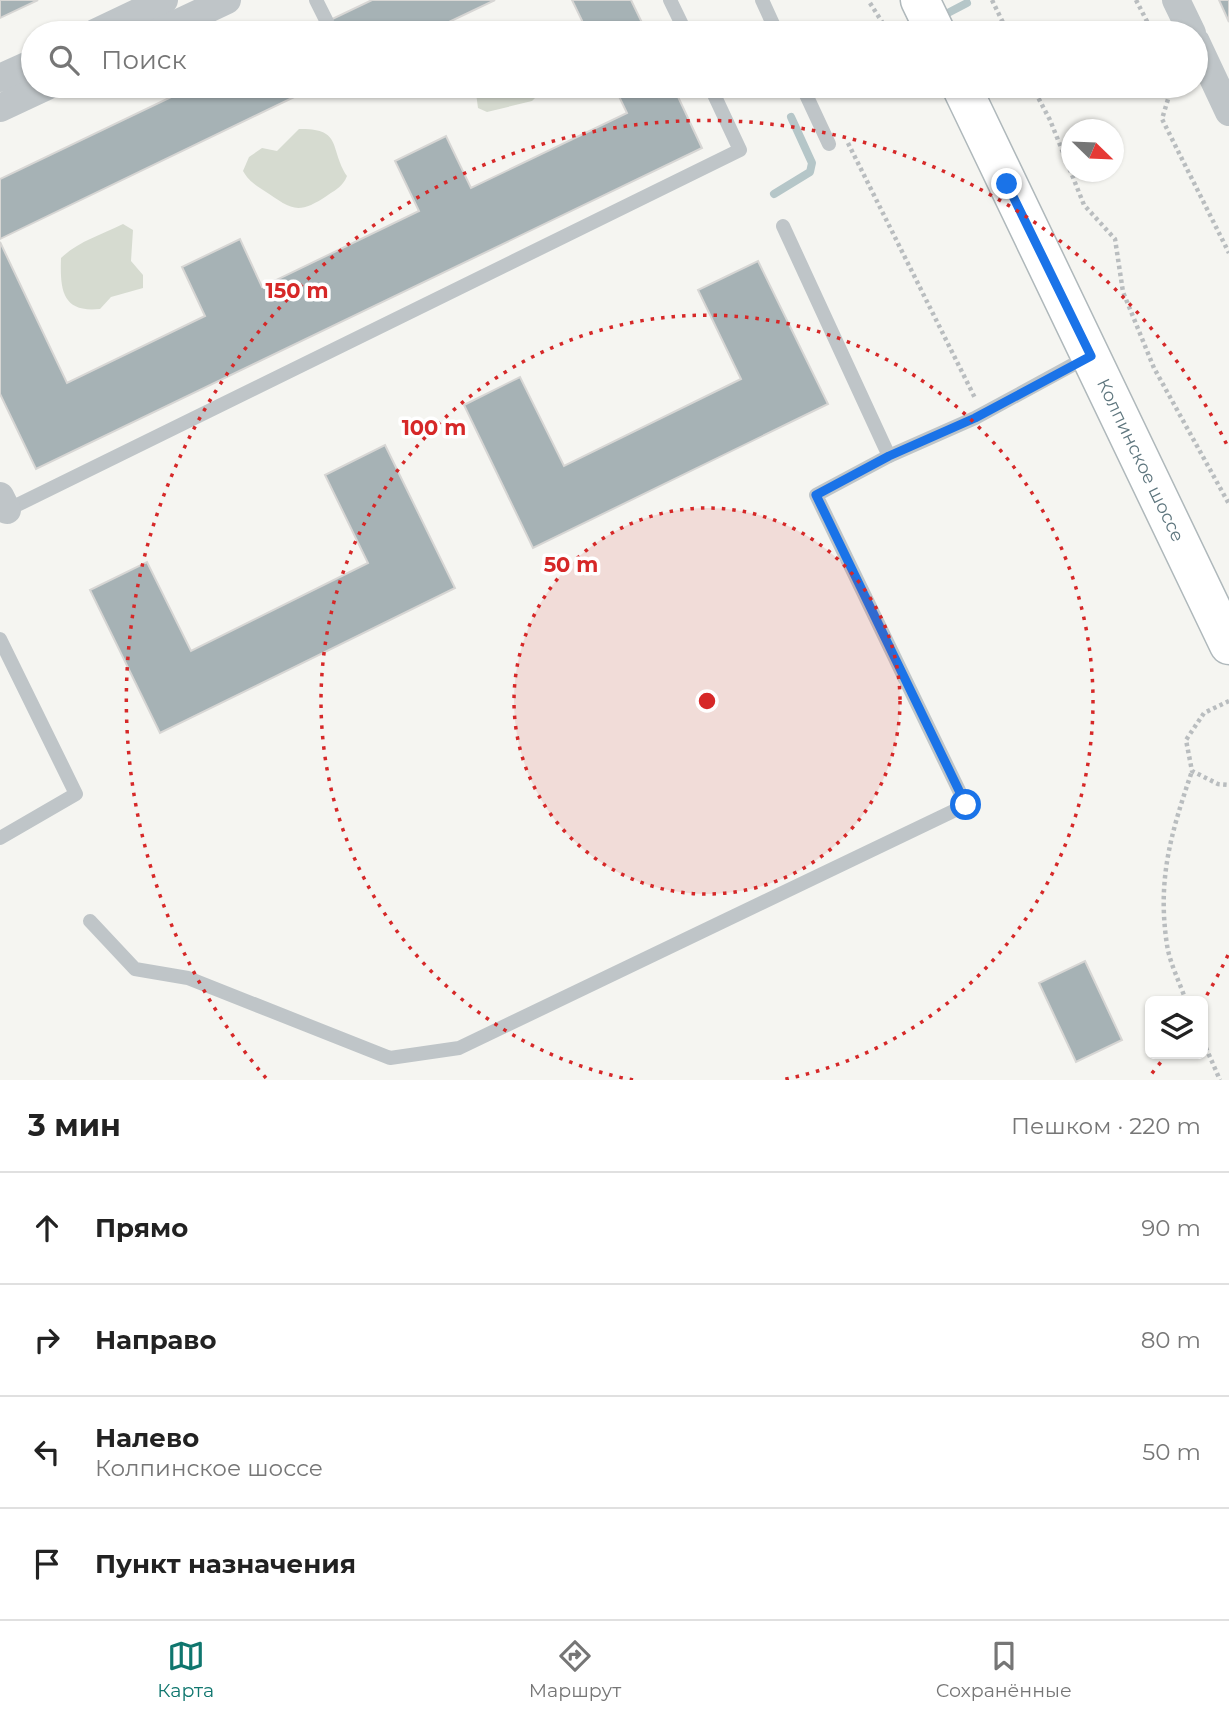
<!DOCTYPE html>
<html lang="ru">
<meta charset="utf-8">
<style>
body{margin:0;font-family:Montserrat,sans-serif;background:#f6f6f6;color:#222}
.controls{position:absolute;right:21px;bottom:21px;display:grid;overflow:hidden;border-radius:10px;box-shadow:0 2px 5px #0004}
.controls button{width:63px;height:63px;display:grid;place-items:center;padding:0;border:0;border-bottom:2px solid #e0e0e0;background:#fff;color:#222;font:35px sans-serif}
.compass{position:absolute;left:1061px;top:119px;width:63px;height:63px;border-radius:50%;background:#fff;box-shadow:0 2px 5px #0004;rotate:113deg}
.stop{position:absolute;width:21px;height:21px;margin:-16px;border:5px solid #1a73e8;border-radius:50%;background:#fff}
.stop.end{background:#1a73e8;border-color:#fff;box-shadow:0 2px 7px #0008}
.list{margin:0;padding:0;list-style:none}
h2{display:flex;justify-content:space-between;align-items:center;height:91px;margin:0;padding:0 28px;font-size:30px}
h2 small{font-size:23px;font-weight:400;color:#767676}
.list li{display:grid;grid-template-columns:46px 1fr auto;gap:21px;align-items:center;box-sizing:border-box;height:112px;padding:0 28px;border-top:2px solid #e0e0e0}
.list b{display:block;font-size:26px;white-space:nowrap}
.list p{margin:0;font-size:23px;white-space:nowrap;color:#767676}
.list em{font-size:23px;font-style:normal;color:#767676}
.icon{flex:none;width:38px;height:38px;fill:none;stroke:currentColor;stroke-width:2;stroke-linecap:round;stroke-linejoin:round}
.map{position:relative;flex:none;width:1229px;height:1080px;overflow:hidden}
.search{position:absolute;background:#fff;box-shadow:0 2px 5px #0004;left:21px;right:21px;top:21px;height:77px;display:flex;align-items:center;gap:18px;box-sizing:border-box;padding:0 24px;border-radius:38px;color:#767676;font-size:26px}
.sheet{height:539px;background:#fff}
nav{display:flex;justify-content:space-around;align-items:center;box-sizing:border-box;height:98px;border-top:2px solid #e0e0e0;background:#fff;font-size:19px;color:#767676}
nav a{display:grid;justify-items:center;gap:4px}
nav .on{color:#0f766e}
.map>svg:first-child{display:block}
.green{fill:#d6dbd0}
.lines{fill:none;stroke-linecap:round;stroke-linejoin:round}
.stream{stroke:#b5c6c8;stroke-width:8}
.building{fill:#a6b2b5;stroke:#d7d6d4;stroke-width:2}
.secondary-casing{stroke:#afb8bb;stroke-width:41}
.path{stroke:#b9bdbf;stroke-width:4.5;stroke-dasharray:3.5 3.5;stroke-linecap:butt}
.service{stroke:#bfc5c8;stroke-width:14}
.minor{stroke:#bfc5c8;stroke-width:28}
.secondary{stroke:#fff;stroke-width:38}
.route{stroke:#1a73e8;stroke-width:9}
.ring{fill:none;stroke:#d62828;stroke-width:3.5;stroke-dasharray:3.5 7}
.labels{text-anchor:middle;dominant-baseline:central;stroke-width:7;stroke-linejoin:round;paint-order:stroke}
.street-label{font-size:18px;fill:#5e767e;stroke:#fff}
.centre{fill:#d62828;stroke:#fff;stroke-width:3.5}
.ring-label{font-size:21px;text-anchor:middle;font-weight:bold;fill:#d62828;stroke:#fff;stroke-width:7;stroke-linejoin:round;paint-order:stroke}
</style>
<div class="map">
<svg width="1229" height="1080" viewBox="0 0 1229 1080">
<rect width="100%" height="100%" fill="#f5f5f1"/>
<g class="green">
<path d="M 468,86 L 540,86 L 540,93 L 532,101 L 487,112 L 478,108 L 476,93 Z"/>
<path d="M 299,129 C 343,128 329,148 347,176 C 343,186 337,189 328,195 C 296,217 291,208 263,190 C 253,183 249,181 243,171 L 249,157 L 262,148 L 277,151 Z"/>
<path d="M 123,224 L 133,230 L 131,261 L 143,275 L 143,288 L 111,297 L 100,309 C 62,313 60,290 61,258 C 79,241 101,235 123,224 Z"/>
</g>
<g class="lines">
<g class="stream">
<path d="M 944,15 L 967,3"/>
<path d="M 774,194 L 810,172 L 812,163 L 791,117"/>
</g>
</g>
<g class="building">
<path d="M 0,0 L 38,0 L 0,18 Z"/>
<path d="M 372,0 L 495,0 L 426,33 L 303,33 Z"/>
<path d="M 572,0 L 631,0 L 647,33 L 588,33 Z"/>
<path d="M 1219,0 L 1229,0 L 1229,22 Z"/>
<path d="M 194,86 L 317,86 L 0,239 L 0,179 Z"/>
<path d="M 614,86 L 673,86 L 702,148 L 36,469 L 0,394 L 0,242 L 67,383 L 205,316 L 182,267 L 240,239 L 262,287 L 419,211 L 395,161 L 446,136 L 471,188 L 627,113 Z"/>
<path d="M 758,261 L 828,404 L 533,548 L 464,405 L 520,377 L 564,466 L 741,379 L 698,290 Z"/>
<path d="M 385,445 L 455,588 L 160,733 L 90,590 L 147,562 L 191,651 L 368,563 L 325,475 Z"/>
<path d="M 1085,961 L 1122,1040 L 1076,1062 L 1039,983 Z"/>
</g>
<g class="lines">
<g class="secondary-casing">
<g id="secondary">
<path d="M 920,0 L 936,33"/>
<path id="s1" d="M 961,86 L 1229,645"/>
</g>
</g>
<g class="path">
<path d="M 992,0 L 1008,33"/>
<path d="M 1136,0 L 1153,33"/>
<path d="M 870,3 L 889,33"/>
<path d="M 923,86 L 930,93"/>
<path d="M 1032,86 L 1050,120 L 1084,205 L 1115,239 L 1123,292 L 1154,368 L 1229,504"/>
<path d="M 1172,86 L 1162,119 L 1229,253"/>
<path d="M 848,143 L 975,398"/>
<path d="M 1229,701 L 1204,713 L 1186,740 L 1192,771 L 1218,784 L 1229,785"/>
<path d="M 1186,1001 C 1180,983 1170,964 1167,945 C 1157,879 1171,833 1192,771"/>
<path d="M 1203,1041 L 1220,1080"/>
</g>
<g class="service">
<path d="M 316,0 L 327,22"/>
<path d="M 670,0 L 686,33"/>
<path d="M 762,0 L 777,33"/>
<path d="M 802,86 L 829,144"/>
<path d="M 889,456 L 975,418 L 1089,356"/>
<path d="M 7,510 L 740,150 L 710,86"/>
<path d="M 0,639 L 76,794 L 0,838"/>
<path d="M 90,921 L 135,969 L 188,978 L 390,1058 L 459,1048 L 966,805 L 816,495 L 889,456 L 783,226"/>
</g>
<g class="minor">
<path d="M 1176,0 L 1192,33"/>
<path d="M 95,33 L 164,0"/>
<path d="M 157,33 L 227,0"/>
<path d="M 1196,42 L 1229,112"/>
<path d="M 0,78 L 33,63"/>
<path d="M 0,108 L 47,86"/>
<path d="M 0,496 L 7,510"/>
</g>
<use href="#secondary" class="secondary"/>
</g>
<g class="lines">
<path class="route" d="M 966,805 L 816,495 L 889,456 L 975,418 L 1091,356 L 1007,184"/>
</g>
<circle cx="707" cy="701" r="193" fill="#d62828" fill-opacity=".12"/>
<g class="ring">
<circle cx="707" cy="701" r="193"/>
<path d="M633 1080A386 386 0 1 1 781 1080"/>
<path d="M1228 955A580 580 0 0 1 1204 1000M1167 1054A580 580 0 0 1 1148 1078M266 1078A580 580 0 1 1 1228 447"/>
</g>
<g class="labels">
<g class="street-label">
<text stroke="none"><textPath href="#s1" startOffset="415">Колпинское шоссе</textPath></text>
</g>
</g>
<circle cx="707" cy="701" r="10" class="centre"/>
<g class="ring-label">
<text x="297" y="298">150 m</text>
<text x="434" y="435">100 m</text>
<text x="571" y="572">50 m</text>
</g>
</svg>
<div class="controls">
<button><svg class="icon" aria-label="layers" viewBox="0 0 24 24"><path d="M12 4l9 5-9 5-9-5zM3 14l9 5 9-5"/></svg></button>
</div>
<svg class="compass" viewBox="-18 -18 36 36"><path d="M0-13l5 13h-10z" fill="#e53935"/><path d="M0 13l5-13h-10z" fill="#767676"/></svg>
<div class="stop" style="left:966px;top:805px"></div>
<div class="stop end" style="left:1007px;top:184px"></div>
<div class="search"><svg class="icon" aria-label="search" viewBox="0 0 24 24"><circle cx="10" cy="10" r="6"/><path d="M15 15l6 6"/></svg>Поиск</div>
</div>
<section class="sheet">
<h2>3 мин<small>Пешком · 220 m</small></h2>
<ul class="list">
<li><svg class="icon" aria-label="ahead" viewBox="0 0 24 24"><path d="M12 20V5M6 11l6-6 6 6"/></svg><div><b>Прямо</b></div><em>90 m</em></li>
<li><svg class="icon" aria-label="right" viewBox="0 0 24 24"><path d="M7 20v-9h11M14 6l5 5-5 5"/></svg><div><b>Направо</b></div><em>80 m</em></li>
<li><svg class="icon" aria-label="left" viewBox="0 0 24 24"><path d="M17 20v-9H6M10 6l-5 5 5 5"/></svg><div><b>Налево</b><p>Колпинское шоссе</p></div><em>50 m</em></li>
<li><svg class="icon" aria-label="arrive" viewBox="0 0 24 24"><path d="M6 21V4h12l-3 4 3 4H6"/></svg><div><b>Пункт назначения</b></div></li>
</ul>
</section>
<nav>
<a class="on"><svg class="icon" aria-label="map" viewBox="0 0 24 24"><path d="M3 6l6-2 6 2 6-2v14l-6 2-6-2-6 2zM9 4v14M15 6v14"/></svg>Карта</a>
<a><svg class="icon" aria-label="directions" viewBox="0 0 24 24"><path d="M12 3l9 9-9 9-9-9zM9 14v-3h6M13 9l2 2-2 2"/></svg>Маршрут</a>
<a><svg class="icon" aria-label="saved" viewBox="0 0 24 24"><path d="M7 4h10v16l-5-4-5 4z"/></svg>Сохранённые</a>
</nav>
